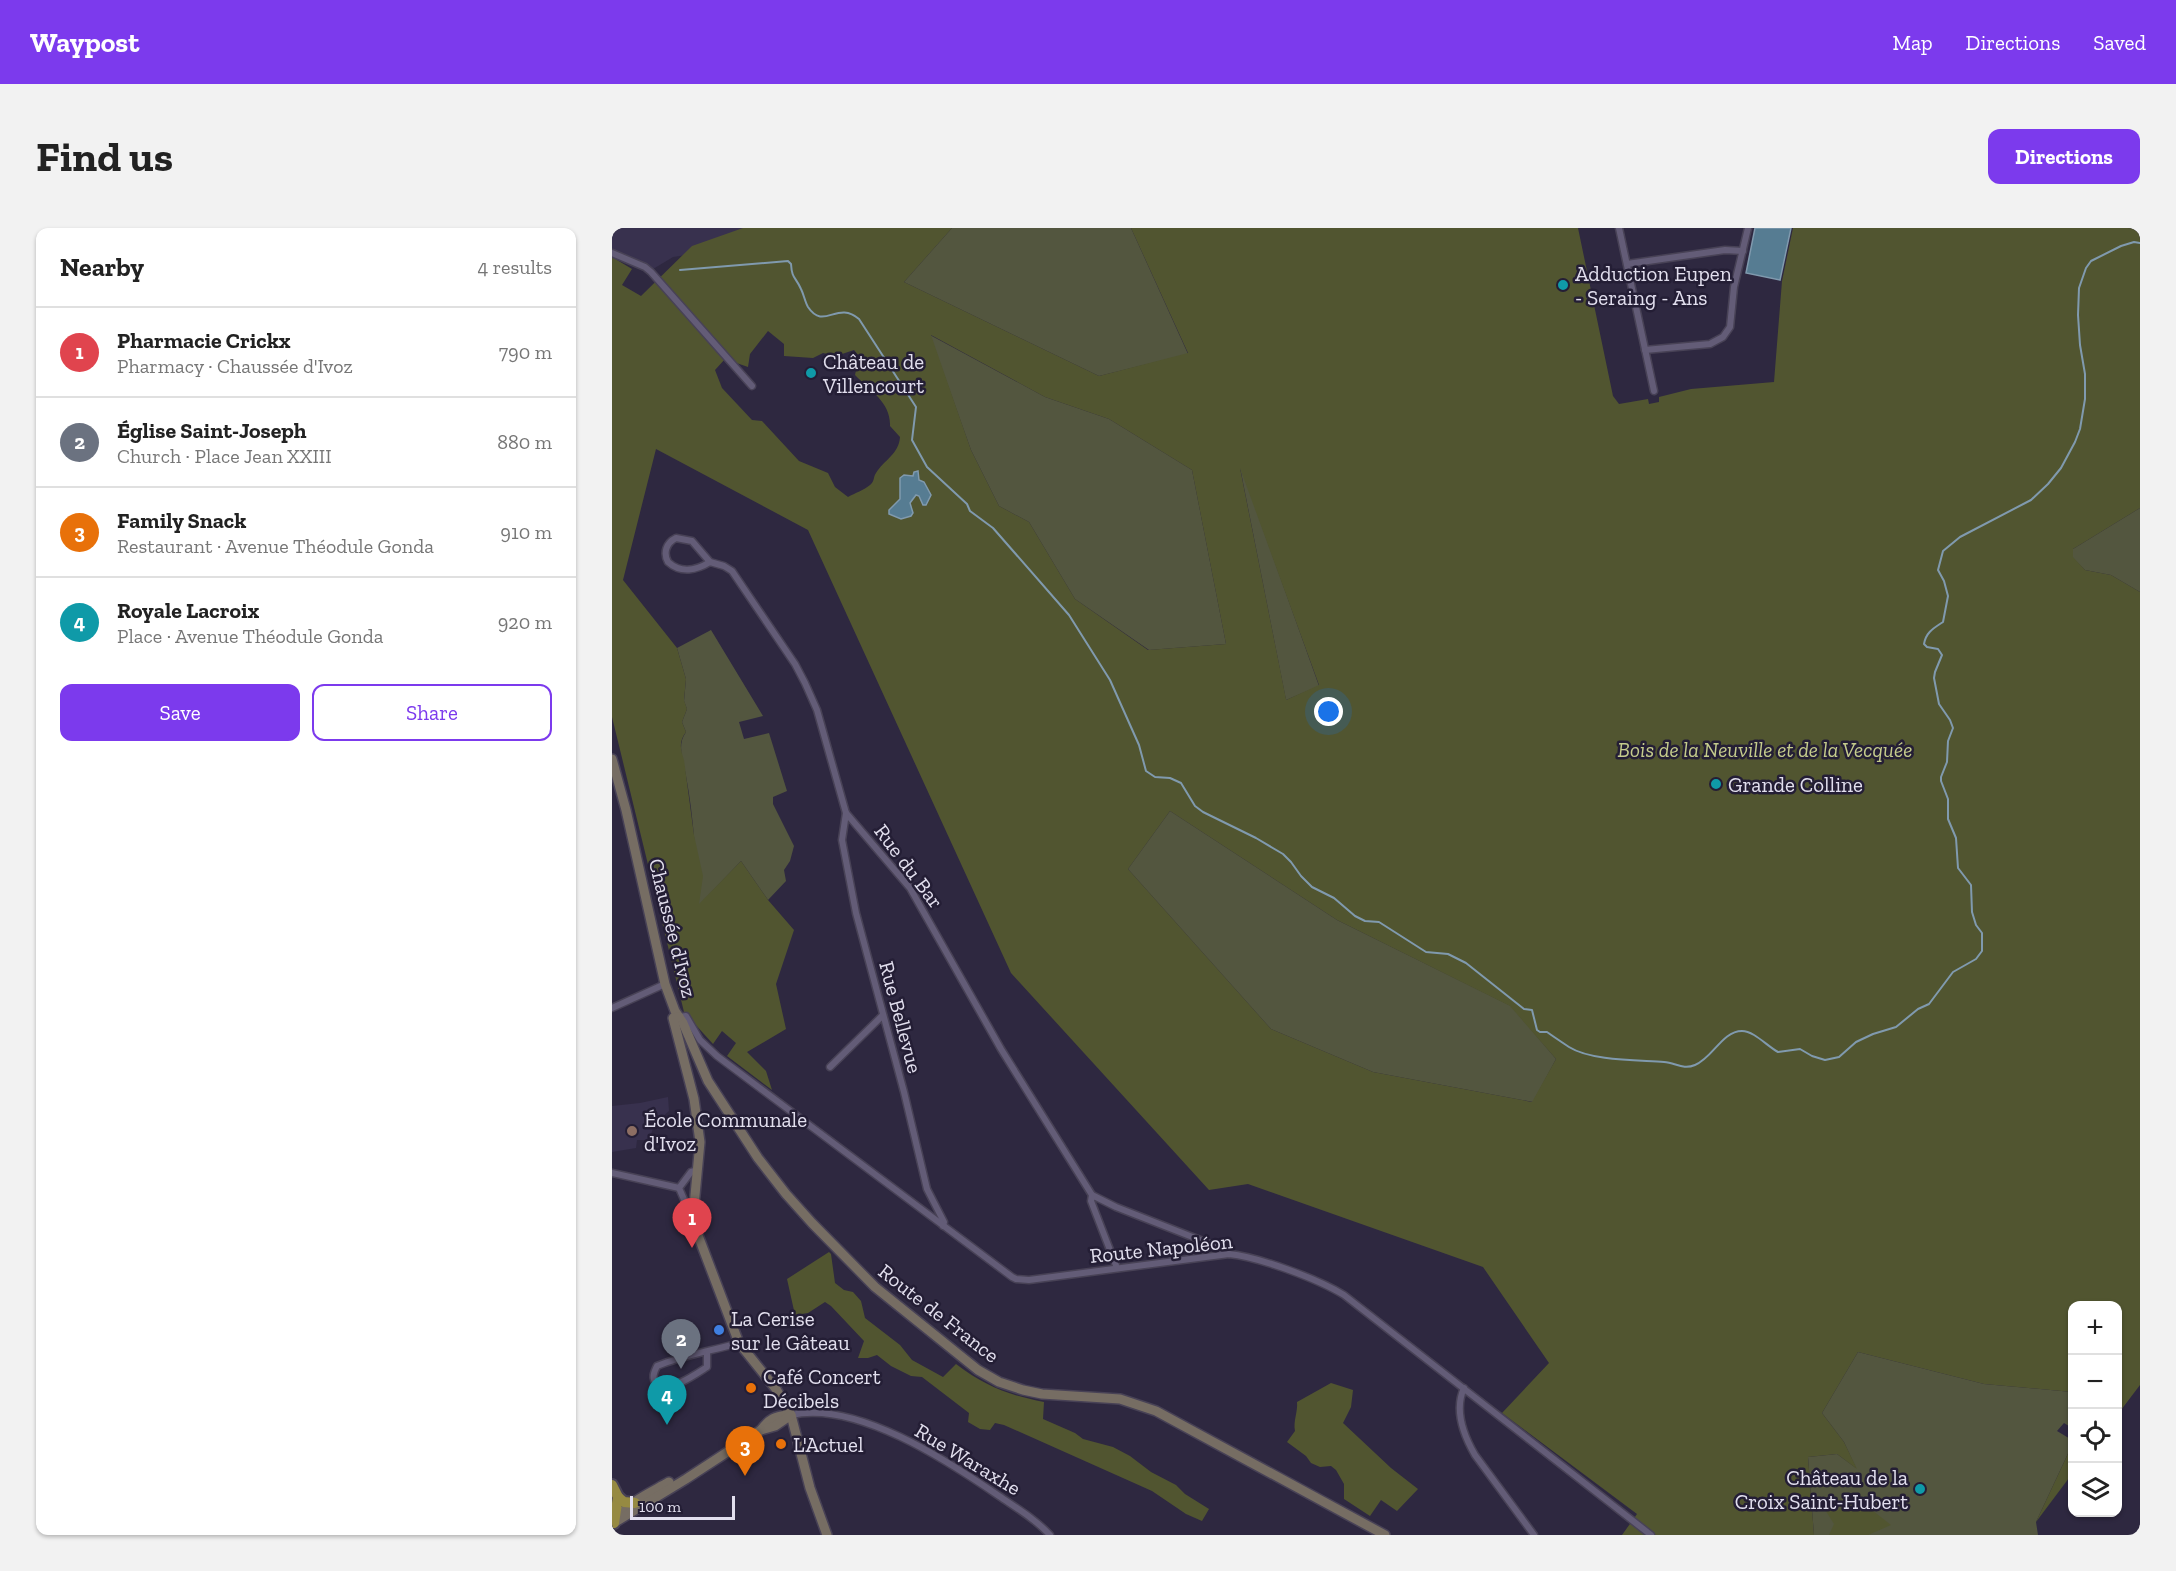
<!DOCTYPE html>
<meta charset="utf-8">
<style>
body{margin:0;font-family:"Zilla Slab",serif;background:#f2f2f2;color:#222}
.controls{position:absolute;right:18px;bottom:18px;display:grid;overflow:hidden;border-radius:12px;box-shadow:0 2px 4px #0004}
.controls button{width:54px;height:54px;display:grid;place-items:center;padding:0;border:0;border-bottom:2px solid #e0e0e0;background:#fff;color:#222;font:30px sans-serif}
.scale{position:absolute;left:18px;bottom:15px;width:105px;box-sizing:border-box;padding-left:6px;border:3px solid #e2dfee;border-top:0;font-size:16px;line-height:21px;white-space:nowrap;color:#e2dfee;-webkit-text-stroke:4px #241e35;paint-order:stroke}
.you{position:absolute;left:717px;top:484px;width:21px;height:21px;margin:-15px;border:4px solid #fff;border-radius:50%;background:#1a73e8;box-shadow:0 0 0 9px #1a73e833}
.badge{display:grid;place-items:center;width:39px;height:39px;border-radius:50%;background:#7c3aed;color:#fff;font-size:20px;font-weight:700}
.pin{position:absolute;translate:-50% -50px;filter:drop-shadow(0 2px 3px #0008)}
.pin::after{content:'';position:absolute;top:32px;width:21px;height:18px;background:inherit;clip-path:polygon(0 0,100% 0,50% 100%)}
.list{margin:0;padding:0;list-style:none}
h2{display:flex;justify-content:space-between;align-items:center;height:78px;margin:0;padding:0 24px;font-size:26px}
h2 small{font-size:20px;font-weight:400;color:#767676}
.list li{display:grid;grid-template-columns:39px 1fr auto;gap:18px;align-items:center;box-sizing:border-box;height:90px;padding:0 24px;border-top:2px solid #e0e0e0}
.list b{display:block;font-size:22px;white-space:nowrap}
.list p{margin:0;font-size:20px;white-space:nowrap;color:#767676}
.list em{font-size:20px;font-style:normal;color:#767676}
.actions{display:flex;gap:12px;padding:18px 24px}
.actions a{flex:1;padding:14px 0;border:2px solid #7c3aed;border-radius:12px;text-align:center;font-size:21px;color:#7c3aed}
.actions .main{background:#7c3aed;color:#fff}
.icon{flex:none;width:33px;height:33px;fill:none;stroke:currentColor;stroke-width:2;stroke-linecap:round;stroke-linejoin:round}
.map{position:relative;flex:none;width:1528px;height:1307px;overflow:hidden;border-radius:12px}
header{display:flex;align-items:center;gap:36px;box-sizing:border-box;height:84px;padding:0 30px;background:#7c3aed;color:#fff}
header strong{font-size:28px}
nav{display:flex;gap:33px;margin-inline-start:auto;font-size:21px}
.intro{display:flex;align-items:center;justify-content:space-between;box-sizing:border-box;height:144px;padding:0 36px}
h1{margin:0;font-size:42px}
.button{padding:15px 27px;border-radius:12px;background:#7c3aed;color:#fff;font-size:21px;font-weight:700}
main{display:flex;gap:36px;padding:0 36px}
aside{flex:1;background:#fff;border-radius:12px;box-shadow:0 2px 4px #0004}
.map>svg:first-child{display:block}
.built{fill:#38314e}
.green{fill:#53563f}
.forest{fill:#515530;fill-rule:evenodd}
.water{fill:#567c92;stroke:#809aae;stroke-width:1.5}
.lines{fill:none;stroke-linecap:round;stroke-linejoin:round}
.stream{stroke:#809aae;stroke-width:2}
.minor-casing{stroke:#484256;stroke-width:9}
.secondary-casing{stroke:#484256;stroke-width:12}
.trunk-casing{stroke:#484256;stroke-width:14}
.minor{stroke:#635c77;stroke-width:6}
.secondary{stroke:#766d63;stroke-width:9}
.trunk{stroke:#968a42;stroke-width:10}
.culture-dot{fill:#0f9aa8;stroke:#241e35;stroke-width:2}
.education-dot{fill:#8d6e63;stroke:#241e35;stroke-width:2}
.shop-dot{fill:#3f7fe0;stroke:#241e35;stroke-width:2}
.food-dot{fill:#e8710a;stroke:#241e35;stroke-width:2}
.labels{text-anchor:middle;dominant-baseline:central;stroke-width:5;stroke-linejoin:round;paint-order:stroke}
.poi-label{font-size:21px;fill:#e2dfee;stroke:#241e35;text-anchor:start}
.park-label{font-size:21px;font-style:italic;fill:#c5cc8c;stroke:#241e35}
.street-label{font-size:21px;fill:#e2dfee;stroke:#241e35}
</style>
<header>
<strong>Waypost</strong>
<nav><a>Map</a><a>Directions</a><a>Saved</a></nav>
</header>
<div class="intro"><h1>Find us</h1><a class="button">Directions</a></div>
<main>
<aside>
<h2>Nearby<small>4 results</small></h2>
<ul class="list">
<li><span class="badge" style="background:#e0444e">1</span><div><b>Pharmacie Crickx</b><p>Pharmacy · Chaussée d'Ivoz</p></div><em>790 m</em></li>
<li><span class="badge" style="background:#6b7280">2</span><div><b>Église Saint-Joseph</b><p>Church · Place Jean XXIII</p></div><em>880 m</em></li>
<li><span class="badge" style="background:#e8710a">3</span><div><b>Family Snack</b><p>Restaurant · Avenue Théodule Gonda</p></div><em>910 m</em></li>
<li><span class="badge" style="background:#0f9aa8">4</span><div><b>Royale Lacroix</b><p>Place · Avenue Théodule Gonda</p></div><em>920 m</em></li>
</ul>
<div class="actions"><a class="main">Save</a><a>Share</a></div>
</aside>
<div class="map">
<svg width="1528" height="1307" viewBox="0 0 1528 1307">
<rect width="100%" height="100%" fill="#2e2840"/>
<g class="built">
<path d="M 0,0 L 135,0 L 127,19 L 61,29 L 41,41 L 0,22 Z"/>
<path d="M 56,869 L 57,883 L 43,895 L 37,912 L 25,912 L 24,920 L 0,924 L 0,878 L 28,875 Z"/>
</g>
<g class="green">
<path d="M 340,0 L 519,0 L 576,126 L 487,148 L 292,54 Z"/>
<path d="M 318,107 L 433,169 L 497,191 L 580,242 L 614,416 L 537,422 L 463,371 L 417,294 L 387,278 L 359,222 Z"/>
<path d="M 627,234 L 707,458 L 674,472 Z"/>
<path d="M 1528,280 L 1528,364 L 1499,347 L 1473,342 L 1461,330 L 1461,321 Z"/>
<path d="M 99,402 L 151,488 L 127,494 L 132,511 L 157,505 L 175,563 L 161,569 L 161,576 L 182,618 L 178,633 L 172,642 L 174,653 L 156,672 L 129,633 L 87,677 C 84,634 82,590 74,548 C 72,533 64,518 74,504 L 70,494 L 75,481 L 72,473 L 74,451 L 65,420 Z"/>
<path d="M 558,583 L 725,692 L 899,778 L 944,831 L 921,874 L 761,844 L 659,801 L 516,641 Z"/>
<path d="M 1246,1124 L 1372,1156 L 1460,1164 L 1460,1200 L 1452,1195 L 1445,1203 L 1460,1212 L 1460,1217 L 1424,1294 L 1426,1307 L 1202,1307 L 1196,1229 L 1225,1226 L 1244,1240 L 1232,1214 L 1210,1185 Z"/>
</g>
<g class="forest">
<path d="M 131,0 L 340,0 L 292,54 L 487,148 L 576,125 L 519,0 L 966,0 L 1001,168 L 1007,176 L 1036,171 L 1037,176 L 1047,174 L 1047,169 L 1079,161 L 1162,154 L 1170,53 L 1181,0 L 1528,0 L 1528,280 L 1461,321 L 1461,329 L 1473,342 L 1499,347 L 1528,364 L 1528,1157 L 1506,1186 L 1506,1078 L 1460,1078 L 1460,1164 L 1372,1156 L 1246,1124 L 1210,1185 L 1232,1214 L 1245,1241 L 1225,1226 L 1196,1229 L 1202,1307 L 1010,1307 L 1025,1286 L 890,1185 L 937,1135 L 871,1039 L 636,956 L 597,962 L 399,745 L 196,302 L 44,221 L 11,352 L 65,420 L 74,451 L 72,472 L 75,481 L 70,494 L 74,504 C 67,513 68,521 72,532 L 82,607 L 91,648 L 87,676 L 129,633 L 156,672 L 182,702 L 164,756 L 174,801 L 135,824 L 154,843 L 160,862 L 115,828 L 124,815 L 110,803 L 101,816 L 72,784 L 0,489 L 0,29 L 20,41 L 10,57 L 29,68 L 80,18 ZM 156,103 L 172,116 L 172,128 L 201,130 L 211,125 L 224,128 L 242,122 L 247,128 L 243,147 C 259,163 279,175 278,198 L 288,209 C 287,226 272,232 264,245 C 261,249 263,253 258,257 C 252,262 243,265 236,269 L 223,259 L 216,245 L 187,233 L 150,193 L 140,192 L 110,160 L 103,142 L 113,131 L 136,139 L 138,126 ZM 319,107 L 433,169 L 497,191 L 580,242 L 614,416 L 536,422 L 463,371 L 417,294 L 387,278 L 359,222 ZM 628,240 L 707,457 L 674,472 L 674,471 ZM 558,583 L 725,692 L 898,778 L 944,831 L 920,874 L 761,844 L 659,801 L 516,641 Z"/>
<path d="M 217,1024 L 219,1026 L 223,1055 L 232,1062 L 241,1064 L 249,1073 L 253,1090 L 288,1117 L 300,1132 L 331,1149 L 344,1136 C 373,1158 396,1167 432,1174 L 431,1191 L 463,1205 L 471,1211 L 501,1219 L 518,1228 L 539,1244 L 564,1257 L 573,1266 L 597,1281 L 590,1293 L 574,1286 L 540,1263 L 392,1197 L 383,1195 L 378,1202 L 368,1201 L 356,1194 L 357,1185 L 310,1149 L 299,1148 L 279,1138 L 265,1127 L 256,1130 L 246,1130 L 252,1113 L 219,1078 L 213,1074 L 196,1085 L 183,1087 L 175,1051 Z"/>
<path d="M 719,1155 L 741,1162 L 739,1179 L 731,1195 L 779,1240 L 806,1261 L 785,1283 L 769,1272 L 758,1288 L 732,1271 L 732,1256 L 724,1242 L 719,1238 L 708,1239 L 699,1235 L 694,1228 L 675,1214 L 683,1203 C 681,1193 686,1184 685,1174 Z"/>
<path d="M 1460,1217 L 1460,1246 L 1424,1294 Z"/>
<path d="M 1251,1275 L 1279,1297 L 1256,1307 L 1217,1307 L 1222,1296 L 1212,1280 L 1237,1283 Z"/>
</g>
<g class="water">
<path d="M 1143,0 L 1179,0 L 1168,52 L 1134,45 Z"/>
<path d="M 306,243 L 307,252 L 312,254 L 319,267 L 314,277 L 311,277 L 307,268 L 304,267 L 298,275 L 301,285 L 299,288 L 289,291 L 277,286 L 277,282 L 288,271 L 288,250 L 292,247 L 301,248 L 302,244 Z"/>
</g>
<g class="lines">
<path class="stream" d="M 68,42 L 176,33 L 179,36 C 180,51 183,48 189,61 C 192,67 193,74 196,79 C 212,103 225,72 247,91 L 304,179 L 300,212 L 315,239 L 355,276 L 358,283 L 381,300 L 457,387 L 498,452 L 527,517 L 534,543 L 543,549 L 558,550 L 569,555 L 583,578 L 591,584 L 644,610 L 671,626 L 679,634 L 689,648 L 700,659 L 722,670 L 743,688 L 753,693 L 767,694 L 814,724 L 836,726 L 854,735 L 912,781 L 920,782 L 925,802 L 928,804 L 935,804 C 942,809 951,815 957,819 C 979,833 1027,832 1052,834 C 1064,835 1071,842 1083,837 C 1101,830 1110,803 1130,803 C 1142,803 1155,818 1166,824 L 1188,821 L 1200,828 L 1213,832 L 1227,829 L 1244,814 L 1261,806 L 1284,799 L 1306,781 L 1317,776 L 1341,744 L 1364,731 L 1370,723 L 1370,705 L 1364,697 L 1360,684 L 1359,657 L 1346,640 L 1344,610 L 1336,591 L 1336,571 L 1329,553 L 1329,549 L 1335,534 L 1336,513 L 1341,500 L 1338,492 L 1327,476 L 1322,450 L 1323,444 L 1330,427 L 1326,421 L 1315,419 L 1312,416 C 1314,404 1322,400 1331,394 L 1336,368 L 1332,353 L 1326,342 L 1331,323 L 1348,309 L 1419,272 L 1436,256 L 1449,240 L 1463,214 L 1468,201 L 1473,171 L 1473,146 L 1468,117 L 1466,87 L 1467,60 L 1474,40 L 1479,33 L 1509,18 L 1522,14 L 1528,15"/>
<g class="minor-casing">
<g id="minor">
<path d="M 1007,0 L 1042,163"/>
<path d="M 0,25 L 33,39 L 39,44 L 140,158"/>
<path d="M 1015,36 L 1113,22 L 1131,23"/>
<path d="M 1033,122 L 1098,116 L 1111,109 L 1118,99 L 1122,59 L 1136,0"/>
<path d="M 98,334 C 85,342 69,346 56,334 C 51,325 54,315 64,310 L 80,313 L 98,334 L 112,338 L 120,343 L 183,436 L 193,455 L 205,482 L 234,585 L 298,660 L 389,821 L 480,967"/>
<path d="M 234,585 L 230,612 L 244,685 L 292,864 L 315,961 L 332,994 L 331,998"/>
<path d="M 0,780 L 53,756"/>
<path d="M 67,789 L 74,788 L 88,812 L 105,828 L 400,1049 L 404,1051 L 417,1052 L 617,1026 C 647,1029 706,1051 732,1067 L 1039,1307"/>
<path d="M 218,839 L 271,787"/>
<path d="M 0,945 L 67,960"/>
<path d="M 82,986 L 77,983 L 67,960 L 79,944 L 86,942"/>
<path d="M 505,1040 L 479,973 L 480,967 L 504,979 L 606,1019 L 617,1026"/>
<path d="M 95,1124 L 95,1139 C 84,1146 56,1166 45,1156 C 39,1151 42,1144 45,1138 C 72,1127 99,1123 127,1115"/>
<path d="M 852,1160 C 842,1182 852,1208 863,1227 L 922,1307"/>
<path d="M 179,1187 C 244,1172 336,1233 387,1268 C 406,1281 423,1291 438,1307"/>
</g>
</g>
<g class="secondary-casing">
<g id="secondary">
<path d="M 0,531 L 14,582 L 53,756 L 63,783 L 71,795 L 96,853 L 146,930 L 174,966 L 200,995 L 263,1059 L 366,1142 L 387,1154 L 411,1162 L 430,1166 L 508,1171 L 544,1183 L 773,1307"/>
<path d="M 67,789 L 61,790 L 82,871 L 88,914 L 82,978 L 84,1002 L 127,1115 L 164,1161 L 179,1187 L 198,1260 L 215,1307"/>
<path d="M 149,1202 C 157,1191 163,1188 177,1187"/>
<path d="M 5,1291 C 16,1274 40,1264 57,1254"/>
<path d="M 0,1296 L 74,1251 L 149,1202 L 163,1198 L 179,1187"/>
</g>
</g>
<g class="trunk-casing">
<g id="trunk">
<path d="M 0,1257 L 6,1269 L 2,1295"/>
<path d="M 6,1269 L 12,1274 L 23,1275"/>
</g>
</g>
<use href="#minor" class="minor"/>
<use href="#secondary" class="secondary"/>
<use href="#trunk" class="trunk"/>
</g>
<g class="culture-dot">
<circle cx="951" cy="57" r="6"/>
<circle cx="199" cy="145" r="6"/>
<circle cx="1104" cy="556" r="6"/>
<circle cx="1308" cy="1261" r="6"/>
</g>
<circle class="education-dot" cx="20" cy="903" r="6"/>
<circle class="shop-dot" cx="107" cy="1102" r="6"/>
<g class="food-dot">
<circle cx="139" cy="1160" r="6"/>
<circle cx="169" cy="1216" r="6"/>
</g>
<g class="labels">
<g class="poi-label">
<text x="963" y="45">Adduction Eupen<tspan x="963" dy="24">- Seraing - Ans</tspan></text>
<text x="211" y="133">Château de<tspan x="211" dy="24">Villencourt</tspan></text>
<text x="1116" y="556">Grande Colline</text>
<text x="32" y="891">École Communale<tspan x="32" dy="24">d'Ivoz</tspan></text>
<text x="119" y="1090">La Cerise<tspan x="119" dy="24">sur le Gâteau</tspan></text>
<text x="151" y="1148">Café Concert<tspan x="151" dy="24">Décibels</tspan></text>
<text x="181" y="1216">L'Actuel</text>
<text x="1296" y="1249" text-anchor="end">Château de la<tspan x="1296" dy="24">Croix Saint-Hubert</tspan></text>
</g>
<g class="park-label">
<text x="1153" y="521">Bois de la Neuville et de la Vecquée</text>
</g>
<g class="street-label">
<text transform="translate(297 638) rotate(53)">Rue du Bar</text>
<text transform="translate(61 700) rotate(76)">Chaussée d'Ivoz</text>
<text transform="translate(289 789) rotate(75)">Rue Bellevue</text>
<text transform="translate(549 1020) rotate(-6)">Route Napoléon</text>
<text transform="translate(327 1085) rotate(38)">Route de France</text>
<text transform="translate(356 1231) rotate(31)">Rue Waraxhe</text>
</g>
</g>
</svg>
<div class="controls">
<button>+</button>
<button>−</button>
<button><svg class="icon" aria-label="locate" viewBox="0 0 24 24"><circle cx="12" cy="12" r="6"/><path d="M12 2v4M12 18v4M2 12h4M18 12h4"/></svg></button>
<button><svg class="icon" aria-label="layers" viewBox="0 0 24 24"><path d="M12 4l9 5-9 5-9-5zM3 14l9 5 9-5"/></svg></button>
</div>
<div class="scale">100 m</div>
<div class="you"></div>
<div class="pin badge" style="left:80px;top:1020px;background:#e0444e">1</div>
<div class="pin badge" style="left:69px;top:1141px;background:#6b7280">2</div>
<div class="pin badge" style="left:133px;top:1248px;background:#e8710a">3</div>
<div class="pin badge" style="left:55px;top:1197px;background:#0f9aa8">4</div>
</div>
</main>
